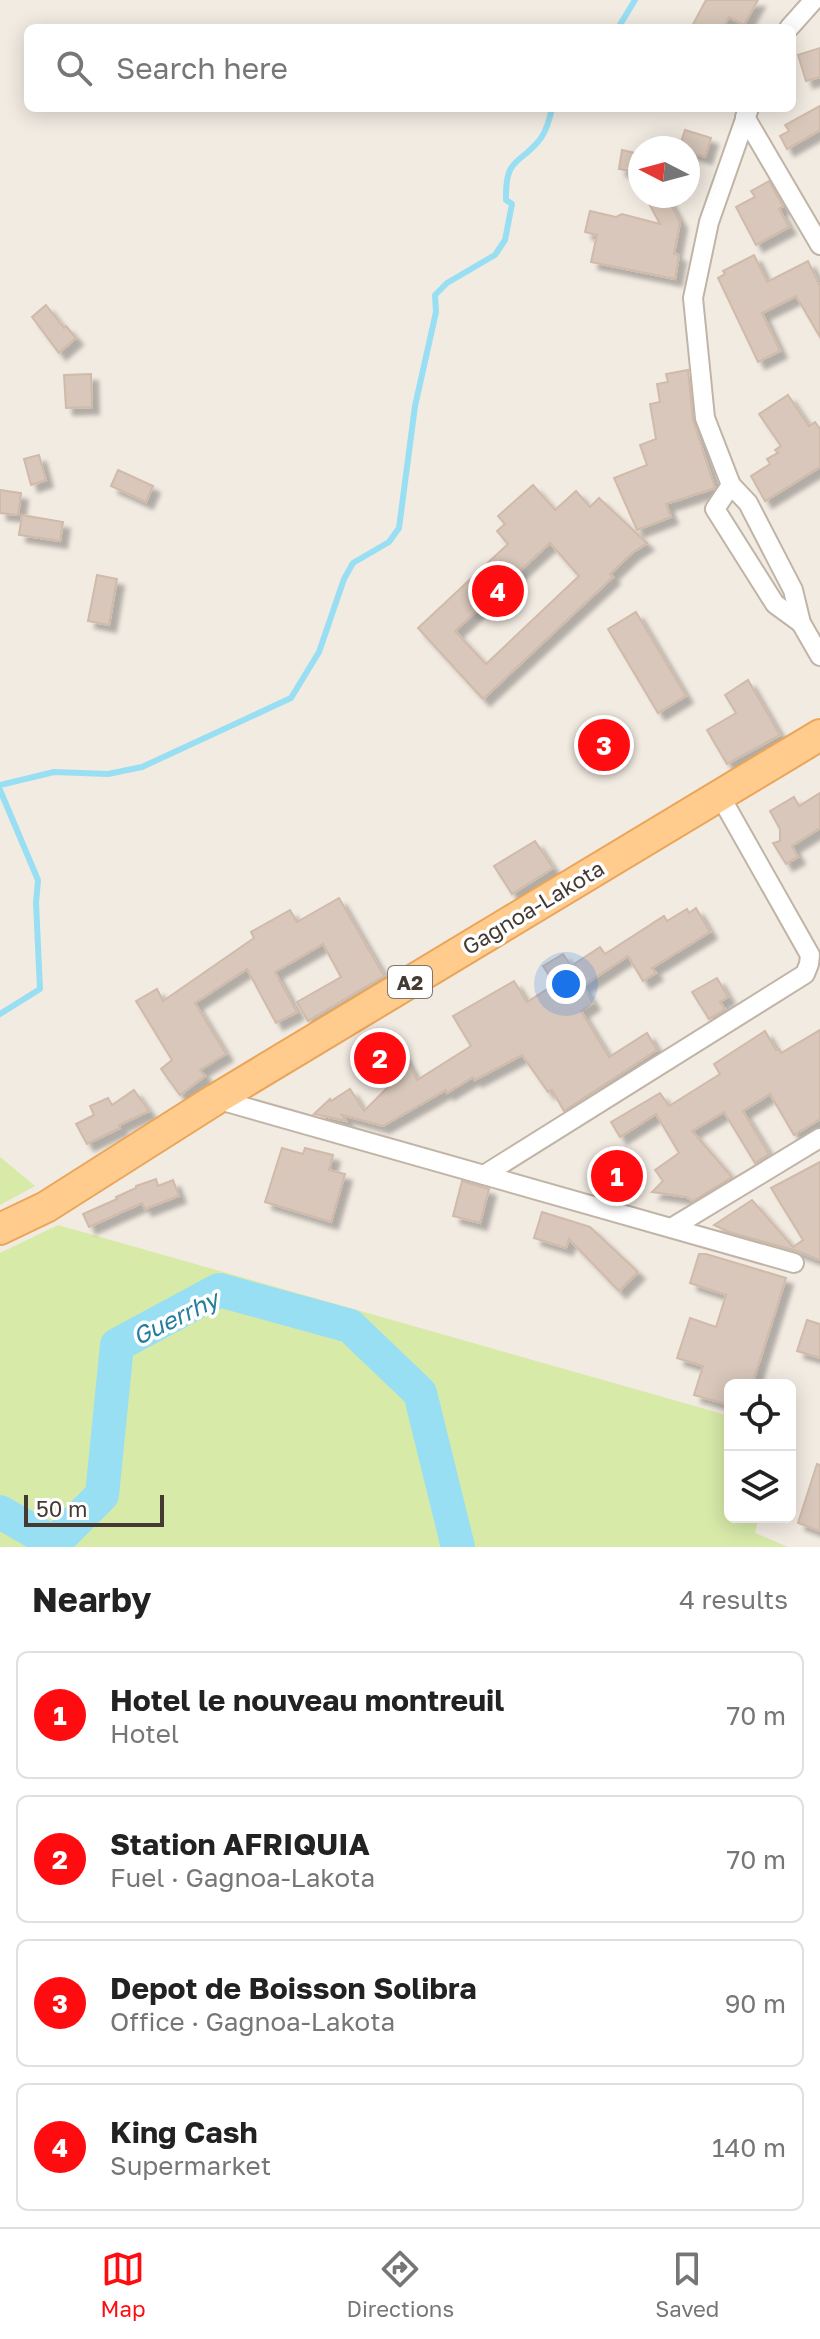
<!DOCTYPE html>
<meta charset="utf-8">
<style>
body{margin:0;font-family:"Golos Text",sans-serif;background:#f6f6f6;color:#222}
.controls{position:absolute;right:24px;bottom:24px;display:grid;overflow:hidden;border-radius:12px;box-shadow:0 4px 20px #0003}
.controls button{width:72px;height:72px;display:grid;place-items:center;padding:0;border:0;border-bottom:2px solid #e0e0e0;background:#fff;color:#222;font:40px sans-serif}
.compass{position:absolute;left:628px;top:136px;width:72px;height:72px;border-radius:50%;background:#fff;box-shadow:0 4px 20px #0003;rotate:276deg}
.scale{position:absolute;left:24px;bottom:20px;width:140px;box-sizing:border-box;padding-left:8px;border:4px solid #443a32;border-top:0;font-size:22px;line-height:28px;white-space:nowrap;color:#443a32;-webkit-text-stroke:6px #fff;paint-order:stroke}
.you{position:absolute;left:566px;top:984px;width:28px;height:28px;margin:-20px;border:6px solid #fff;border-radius:50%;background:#1a73e8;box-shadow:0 0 0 12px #1a73e833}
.badge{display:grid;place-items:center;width:52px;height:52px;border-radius:50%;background:#ff0c11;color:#fff;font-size:26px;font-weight:700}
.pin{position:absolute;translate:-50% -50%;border:4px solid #fff;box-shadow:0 2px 8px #0006}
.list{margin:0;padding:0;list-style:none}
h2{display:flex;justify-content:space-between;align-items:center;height:104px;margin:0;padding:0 32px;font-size:34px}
h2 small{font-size:26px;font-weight:400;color:#767676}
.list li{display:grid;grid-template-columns:52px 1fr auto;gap:24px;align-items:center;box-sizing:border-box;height:128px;margin:0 16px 16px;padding:0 16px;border:2px solid #e0e0e0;border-radius:12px}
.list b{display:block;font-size:30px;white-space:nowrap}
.list p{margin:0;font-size:26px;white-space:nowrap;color:#767676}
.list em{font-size:26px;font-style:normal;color:#767676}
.icon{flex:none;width:44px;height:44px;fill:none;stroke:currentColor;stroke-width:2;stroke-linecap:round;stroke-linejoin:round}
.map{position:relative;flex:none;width:820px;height:1547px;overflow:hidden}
.search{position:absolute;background:#fff;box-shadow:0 4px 20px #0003;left:24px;right:24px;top:24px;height:88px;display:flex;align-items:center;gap:20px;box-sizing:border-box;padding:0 28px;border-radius:12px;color:#767676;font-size:30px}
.sheet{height:680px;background:#fff}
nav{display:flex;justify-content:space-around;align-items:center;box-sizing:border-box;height:112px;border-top:2px solid #e0e0e0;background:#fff;font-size:22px;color:#767676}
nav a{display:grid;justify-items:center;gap:4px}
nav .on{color:#ff0c11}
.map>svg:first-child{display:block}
.green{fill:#d7eaa8}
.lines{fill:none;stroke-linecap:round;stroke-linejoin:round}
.stream{stroke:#99dff4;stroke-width:6}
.river{stroke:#99dff4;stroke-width:34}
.building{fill:#d8c7ba;stroke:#d0baaa;stroke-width:2;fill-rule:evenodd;filter:url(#shadow)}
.street-casing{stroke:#c1b4a7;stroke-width:22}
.primary-casing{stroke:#eaa558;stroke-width:34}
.street{stroke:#fff;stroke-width:18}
.primary{stroke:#ffcc8e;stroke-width:30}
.labels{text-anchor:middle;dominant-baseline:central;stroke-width:7;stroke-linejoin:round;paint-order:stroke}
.shield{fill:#fff;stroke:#7c7570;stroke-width:2}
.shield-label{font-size:20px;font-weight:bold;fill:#443a32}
.street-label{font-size:22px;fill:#443a32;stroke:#fff}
.water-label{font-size:24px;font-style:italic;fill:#237e9c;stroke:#fff}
</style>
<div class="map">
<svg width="820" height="1547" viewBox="0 0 820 1547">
<defs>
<filter id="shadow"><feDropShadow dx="7" dy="7" stdDeviation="2" flood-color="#0004"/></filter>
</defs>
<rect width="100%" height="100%" fill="#f2ebe2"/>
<g class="green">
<path d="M 0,1157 L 35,1186 L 0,1205 Z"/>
<path d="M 58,1225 L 730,1416 L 730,1517 L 759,1517 L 755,1533 L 788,1547 L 0,1547 L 0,1253 Z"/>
</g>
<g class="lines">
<g class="stream">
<path d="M 618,28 L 635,0"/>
<path d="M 0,785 L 54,772 L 108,774 L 142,767 L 291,698 L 319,652 L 344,579 L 353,563 L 389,542 L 399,528 L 415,406 L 436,312 L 435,295 L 447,283 L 495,255 L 505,240 L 512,204 L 506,200 C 505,155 520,166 541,138 C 547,129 550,118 552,108"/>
<path d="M 0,790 L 38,880 L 36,903 L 40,989 L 0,1014"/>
</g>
<path class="river" d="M 0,1512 L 54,1543 L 102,1495 L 117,1345 L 219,1290 L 350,1326 L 420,1393 L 458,1547"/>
</g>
<g class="building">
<path d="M 706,0 L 758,0 L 744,25 L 729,17 L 723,28 L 691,28 Z"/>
<path d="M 820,48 L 820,77 L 806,81 L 798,55 Z"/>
<path d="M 820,106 L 820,130 L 787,149 L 780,136 L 789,131 L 785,125 Z"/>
<path d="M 685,130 L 711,138 L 705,157 L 688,152 L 688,148 L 679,148 Z"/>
<path d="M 622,150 L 640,154 L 640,173 L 619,169 Z"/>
<path d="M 769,181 L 783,206 L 779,209 L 789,227 L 756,245 L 736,207 L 755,197 L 751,191 Z"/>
<path d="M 645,196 L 666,196 L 680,222 L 674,254 L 679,255 L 675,279 L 591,262 L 597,235 L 585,232 L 590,211 L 616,217 L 622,214 L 660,224 Z"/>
<path d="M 754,255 L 767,282 L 808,261 L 820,286 L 820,337 L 796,296 L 762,313 L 780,351 L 758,362 L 718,278 L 725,274 L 723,271 Z"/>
<path d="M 46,305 L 64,328 L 66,326 L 76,338 L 59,353 L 32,317 Z"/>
<path d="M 688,370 L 693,420 L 715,488 L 666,504 L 671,517 L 637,530 L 614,478 L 647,465 L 640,445 L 656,439 L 650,404 L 660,402 L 657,384 L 668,382 L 666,374 Z"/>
<path d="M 91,374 L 92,407 L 66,408 L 64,375 Z"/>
<path d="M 788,395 L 809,426 L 815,422 L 820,429 L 820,467 L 765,501 L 751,476 L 770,464 L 767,459 L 778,453 L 775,450 L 781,446 L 759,414 Z"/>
<path d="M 39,455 L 46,480 L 31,485 L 24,459 Z"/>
<path d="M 118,470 L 153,486 L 146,502 L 111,486 Z"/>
<path d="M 533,485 L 555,510 L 576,491 L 590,507 L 599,498 L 647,543 L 632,553 L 610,574 L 613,577 L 483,699 L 418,628 L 508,544 L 497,531 L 505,524 L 498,516 ZM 550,543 L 579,576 L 486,664 L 455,631 Z"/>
<path d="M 0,490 L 21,493 L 18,515 L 0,513 Z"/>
<path d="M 22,515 L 63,522 L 60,541 L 19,535 Z"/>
<path d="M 97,575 L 117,579 L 109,625 L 88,621 Z"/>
<path d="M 636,612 L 686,696 L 658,713 L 608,629 Z"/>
<path d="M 748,680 L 780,735 L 727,764 L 707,730 L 736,713 L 725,695 Z"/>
<path d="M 820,793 L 820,828 L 792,846 L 798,857 L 786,864 L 773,843 L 780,841 L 780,829 L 770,811 L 794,797 L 799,806 Z"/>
<path d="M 535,841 L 553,868 L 512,894 L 494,866 Z"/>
<path d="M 339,898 L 384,976 L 308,1021 L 297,1002 L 341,977 L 323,944 L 275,972 L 297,1012 L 276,1023 L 247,969 L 195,1003 L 226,1054 L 200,1070 L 205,1076 L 180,1095 L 161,1069 L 172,1060 L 136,1001 L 157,989 L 163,1001 L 254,938 L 251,932 L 290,910 L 297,922 Z"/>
<path d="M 696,908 L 710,932 L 652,968 L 656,973 L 643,981 L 628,956 L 583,986 L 593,1003 L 581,1011 L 609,1057 L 647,1033 L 657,1050 L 564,1111 L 552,1090 L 548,1092 L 522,1055 L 475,1080 L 473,1077 L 447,1093 L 446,1090 L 383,1126 L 342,1115 L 346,1121 L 314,1114 L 330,1099 L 331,1101 L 350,1089 L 364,1111 L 391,1084 L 373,1051 L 395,1039 L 417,1080 L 471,1046 L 453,1016 L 514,981 L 527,1002 L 555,984 L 543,966 L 563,954 L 571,966 L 600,947 L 605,954 L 664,916 L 667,921 L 687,909 L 689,913 Z"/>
<path d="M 717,978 L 728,997 L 720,1002 L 725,1009 L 709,1019 L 692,992 Z"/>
<path d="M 820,1030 L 820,1119 L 794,1135 L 770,1094 L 743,1111 L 769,1154 L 755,1163 L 724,1112 L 692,1131 L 732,1177 L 693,1201 L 686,1197 L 652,1192 L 663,1181 L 655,1170 L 679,1153 L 656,1114 L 620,1137 L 611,1122 L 660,1093 L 669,1106 L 720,1074 L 714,1064 L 765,1031 L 776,1050 L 779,1049 L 781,1053 Z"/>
<path d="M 134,1090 L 149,1111 L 119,1125 L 120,1128 L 87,1144 L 76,1124 L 94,1115 L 90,1106 L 108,1098 L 112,1105 Z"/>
<path d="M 282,1148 L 303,1154 L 305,1148 L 333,1155 L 329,1170 L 345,1174 L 331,1222 L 265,1202 Z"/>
<path d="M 820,1162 L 820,1260 L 797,1251 L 729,1232 L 714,1225 L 752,1200 L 793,1247 L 803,1240 L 771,1188 Z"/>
<path d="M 156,1179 L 158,1186 L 173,1180 L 179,1196 L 145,1209 L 142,1203 L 89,1227 L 83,1214 L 117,1199 L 116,1197 L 136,1188 L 136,1186 Z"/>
<path d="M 462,1181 L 489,1189 L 480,1223 L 453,1216 Z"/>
<path d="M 542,1212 L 590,1227 L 638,1272 L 619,1291 L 569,1239 L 566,1248 L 534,1238 Z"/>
<path d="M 699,1254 L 706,1254 L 786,1278 L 752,1385 L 730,1385 L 730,1405 L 694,1395 L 703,1366 L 677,1358 L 690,1318 L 716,1327 L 726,1295 L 690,1283 Z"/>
<path d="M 807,1320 L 820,1324 L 820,1358 L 797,1351 Z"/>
<path d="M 817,1464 L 820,1465 L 820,1531 L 798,1523 Z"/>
</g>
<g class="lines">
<g class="street-casing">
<g id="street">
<path d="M 789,28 L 814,0"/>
<path d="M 749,108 L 709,222 L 693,298 L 705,418 L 731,485 L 748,503 L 793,590 L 801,623 L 820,656"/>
<path d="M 745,117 L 820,245"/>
<path d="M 731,485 L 715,509 L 775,604 L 801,623"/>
<path d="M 216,1099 L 794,1263"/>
<path d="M 484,1175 L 805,974 L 809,964 L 810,955 L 719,794"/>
<path d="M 673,1227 L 820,1138"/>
</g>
</g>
<g class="primary-casing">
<path id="primary" d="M 0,1229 L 46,1207 L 216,1099 L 820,735"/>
</g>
<use href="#street" class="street"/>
<use href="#primary" class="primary"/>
</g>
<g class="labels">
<rect class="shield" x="388" y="966" width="44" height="32" rx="6"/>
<g class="shield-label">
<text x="410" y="982">A2</text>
</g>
<g class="street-label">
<text transform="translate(533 907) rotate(-31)">Gagnoa-Lakota</text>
</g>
<g class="water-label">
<text transform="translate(175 1317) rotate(-26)">Guerrhy</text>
</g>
</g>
</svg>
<div class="controls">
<button><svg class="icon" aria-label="locate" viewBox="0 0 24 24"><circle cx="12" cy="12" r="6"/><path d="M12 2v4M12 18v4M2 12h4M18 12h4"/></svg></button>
<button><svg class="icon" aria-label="layers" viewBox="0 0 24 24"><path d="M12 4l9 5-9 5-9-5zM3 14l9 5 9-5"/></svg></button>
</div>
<svg class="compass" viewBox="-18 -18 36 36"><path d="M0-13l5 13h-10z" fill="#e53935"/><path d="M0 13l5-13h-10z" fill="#767676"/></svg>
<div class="scale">50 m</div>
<div class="you"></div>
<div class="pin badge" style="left:617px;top:1176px">1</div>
<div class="pin badge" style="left:380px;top:1058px">2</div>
<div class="pin badge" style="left:604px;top:745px">3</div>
<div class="pin badge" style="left:498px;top:591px">4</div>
<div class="search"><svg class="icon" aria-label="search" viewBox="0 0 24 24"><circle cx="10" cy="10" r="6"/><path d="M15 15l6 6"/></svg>Search here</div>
</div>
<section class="sheet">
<h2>Nearby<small>4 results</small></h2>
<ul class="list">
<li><span class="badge">1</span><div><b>Hotel le nouveau montreuil</b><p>Hotel</p></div><em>70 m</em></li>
<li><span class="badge">2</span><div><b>Station AFRIQUIA</b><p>Fuel · Gagnoa-Lakota</p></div><em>70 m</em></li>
<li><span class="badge">3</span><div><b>Depot de Boisson Solibra</b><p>Office · Gagnoa-Lakota</p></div><em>90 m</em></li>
<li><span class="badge">4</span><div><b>King Cash</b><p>Supermarket</p></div><em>140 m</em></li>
</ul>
</section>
<nav>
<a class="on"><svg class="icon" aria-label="map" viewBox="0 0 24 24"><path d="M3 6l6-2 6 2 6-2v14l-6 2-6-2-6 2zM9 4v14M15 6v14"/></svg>Map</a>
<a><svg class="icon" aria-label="directions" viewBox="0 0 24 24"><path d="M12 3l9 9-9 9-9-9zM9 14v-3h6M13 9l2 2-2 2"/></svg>Directions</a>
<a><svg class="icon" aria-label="saved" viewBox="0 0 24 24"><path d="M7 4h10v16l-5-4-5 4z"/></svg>Saved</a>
</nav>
